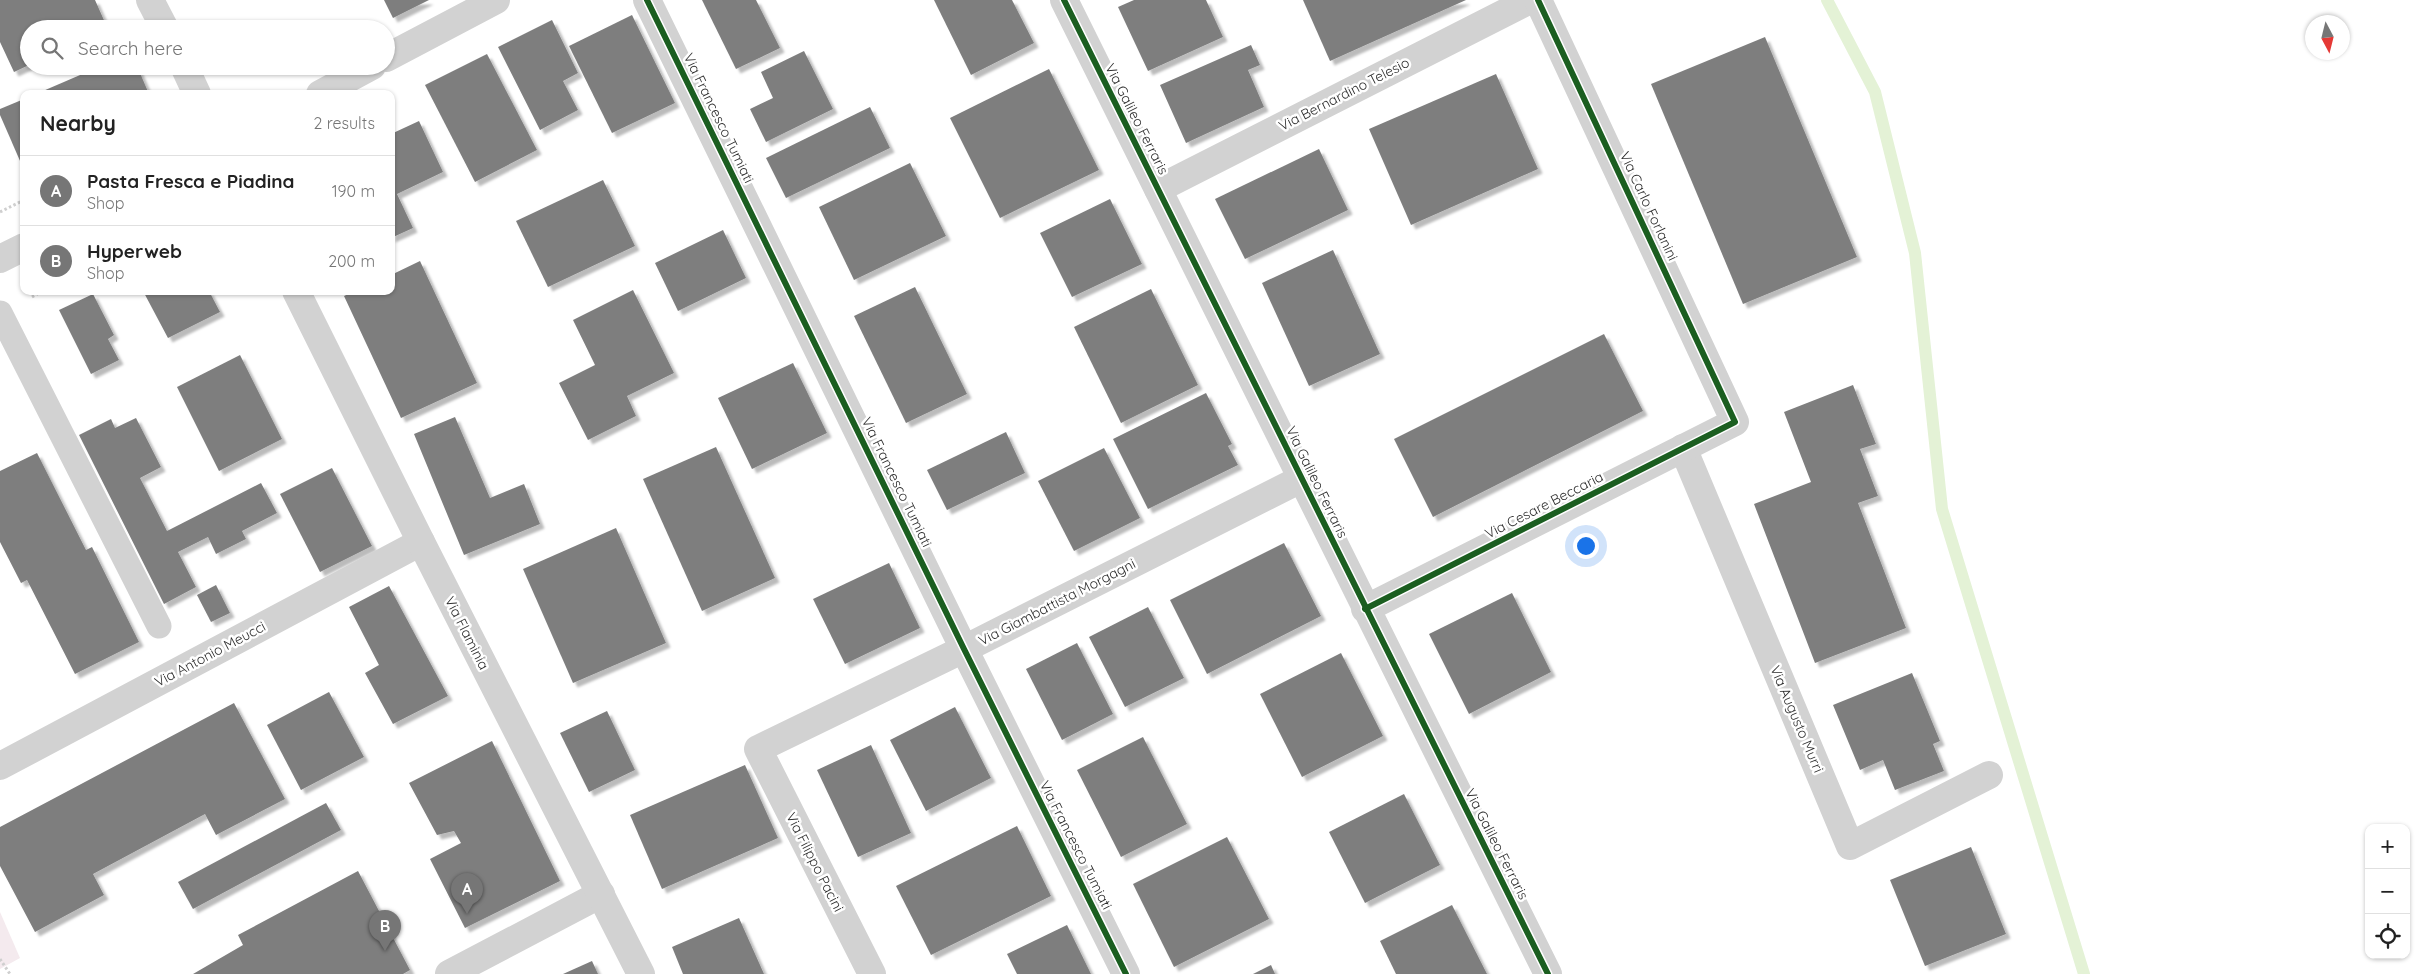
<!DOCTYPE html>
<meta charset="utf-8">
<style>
body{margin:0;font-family:Quicksand,sans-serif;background:#f2f2f2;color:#222}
.controls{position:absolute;right:15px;bottom:15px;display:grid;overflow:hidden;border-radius:10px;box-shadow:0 1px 4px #0004}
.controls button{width:45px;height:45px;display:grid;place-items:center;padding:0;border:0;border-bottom:1px solid #e0e0e0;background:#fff;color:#222;font:25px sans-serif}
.compass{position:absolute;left:2305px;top:15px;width:45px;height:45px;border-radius:50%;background:#fff;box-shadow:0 1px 4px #0004;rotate:173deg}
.you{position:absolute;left:1585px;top:545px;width:18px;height:18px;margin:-12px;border:4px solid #fff;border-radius:50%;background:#1a73e8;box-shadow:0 0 0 8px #1a73e833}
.badge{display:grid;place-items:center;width:32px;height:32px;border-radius:50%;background:#767676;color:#fff;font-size:16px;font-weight:700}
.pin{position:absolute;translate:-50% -41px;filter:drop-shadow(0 1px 2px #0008)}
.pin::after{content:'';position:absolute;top:26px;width:18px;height:15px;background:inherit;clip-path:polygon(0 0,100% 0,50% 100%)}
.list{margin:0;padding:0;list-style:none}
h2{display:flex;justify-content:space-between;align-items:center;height:65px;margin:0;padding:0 20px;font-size:21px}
h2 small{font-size:16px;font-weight:400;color:#767676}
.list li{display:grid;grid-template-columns:32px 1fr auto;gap:15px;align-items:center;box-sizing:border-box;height:70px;padding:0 20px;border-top:1px solid #e0e0e0}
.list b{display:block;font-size:19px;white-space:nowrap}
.list p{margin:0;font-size:16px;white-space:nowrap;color:#767676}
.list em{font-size:16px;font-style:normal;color:#767676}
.icon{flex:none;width:28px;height:28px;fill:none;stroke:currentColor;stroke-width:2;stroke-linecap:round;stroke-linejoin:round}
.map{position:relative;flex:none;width:2425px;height:974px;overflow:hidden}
.search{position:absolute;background:#fff;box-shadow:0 1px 4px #0004;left:20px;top:20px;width:375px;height:55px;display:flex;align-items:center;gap:12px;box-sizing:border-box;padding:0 18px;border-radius:28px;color:#767676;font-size:19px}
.panel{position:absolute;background:#fff;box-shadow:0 1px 4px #0004;left:20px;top:90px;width:375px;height:205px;border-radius:10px}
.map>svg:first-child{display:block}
.green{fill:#f4eaee}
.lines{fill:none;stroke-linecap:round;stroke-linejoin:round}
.stream{stroke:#e4f2d6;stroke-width:12}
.building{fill:#7e7e7e;filter:url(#shadow)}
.path{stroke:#cfcfcf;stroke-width:3;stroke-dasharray:2.5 2.5;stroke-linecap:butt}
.service{stroke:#d2d2d2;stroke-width:25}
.minor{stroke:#d2d2d2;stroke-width:28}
.tertiary{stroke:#d2d2d2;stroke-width:28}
.cycleway-casing{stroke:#fff;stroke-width:9}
.cycleway{stroke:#1b5e20;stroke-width:6}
.labels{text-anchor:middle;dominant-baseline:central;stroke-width:5;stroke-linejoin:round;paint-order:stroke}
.street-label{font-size:14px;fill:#2d2d2d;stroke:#fff}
</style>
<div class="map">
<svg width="2425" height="974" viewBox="0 0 2425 974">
<defs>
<filter id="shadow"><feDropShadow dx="4.5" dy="4.5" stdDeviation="1" flood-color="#0004"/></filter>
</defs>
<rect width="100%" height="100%" fill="#fff"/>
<path class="green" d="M 0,912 L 20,958 L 0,969 Z"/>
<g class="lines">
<path class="stream" d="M 1827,0 L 1875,92 L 1915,253 L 1942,509 L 2084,974"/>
</g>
<g class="building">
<path d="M 0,0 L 95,0 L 107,27 L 103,29 L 29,29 L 29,65 L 14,72 L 0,42 Z"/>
<path d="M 384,0 L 429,0 L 393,18 Z"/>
<path d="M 702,0 L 756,0 L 780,48 L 736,69 Z"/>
<path d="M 934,0 L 1012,0 L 1034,43 L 971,75 Z"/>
<path d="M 1134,0 L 1206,0 L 1223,37 L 1148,71 L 1118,7 Z"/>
<path d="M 1303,0 L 1466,0 L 1330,61 Z"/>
<path d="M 632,15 L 675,103 L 612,133 L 569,46 Z"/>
<path d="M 552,20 L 578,73 L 563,81 L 578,110 L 540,130 L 498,47 Z"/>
<path d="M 1765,37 L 1857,257 L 1743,304 L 1651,84 Z"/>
<path d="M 1251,45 L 1260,65 L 1248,70 L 1264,107 L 1186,143 L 1160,85 Z"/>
<path d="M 804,51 L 833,109 L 766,142 L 750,109 L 773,98 L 761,72 Z"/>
<path d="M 487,54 L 537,150 L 475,182 L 425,85 Z"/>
<path d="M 101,66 L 137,66 L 149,94 L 36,94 Z"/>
<path d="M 1049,69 L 1099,170 L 1000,218 L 950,118 Z"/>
<path d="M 1496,74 L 1538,169 L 1411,225 L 1369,129 Z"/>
<path d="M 24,99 L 24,170 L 0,115 L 0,109 Z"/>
<path d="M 870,107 L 890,148 L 786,198 L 766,158 Z"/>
<path d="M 419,121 L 443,172 L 397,194 L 413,228 L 391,238 L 391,134 Z"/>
<path d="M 1319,149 L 1348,210 L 1245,259 L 1215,199 Z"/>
<path d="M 910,163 L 946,236 L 854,280 L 819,207 Z"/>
<path d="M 603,180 L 635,246 L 548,287 L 516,221 Z"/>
<path d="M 1110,199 L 1142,264 L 1072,297 L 1040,233 Z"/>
<path d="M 723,230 L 746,278 L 678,311 L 655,263 Z"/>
<path d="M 1333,250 L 1380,354 L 1309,386 L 1262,283 Z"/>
<path d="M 420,261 L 477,383 L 401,418 L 344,296 L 355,291 L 391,291 L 391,275 Z"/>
<path d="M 915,287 L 967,394 L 906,423 L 854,316 Z"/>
<path d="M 1151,289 L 1198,385 L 1121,423 L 1074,327 Z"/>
<path d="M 633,290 L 674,373 L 627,396 L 636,416 L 588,440 L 559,383 L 595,365 L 573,320 Z"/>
<path d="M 143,291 L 209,291 L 220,312 L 168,338 Z"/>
<path d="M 93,294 L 114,335 L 108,339 L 119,360 L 91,374 L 59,310 Z"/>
<path d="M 1604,334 L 1643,411 L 1433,517 L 1394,439 Z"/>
<path d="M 240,355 L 282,439 L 219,471 L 177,387 Z"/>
<path d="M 793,363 L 827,433 L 752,469 L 718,398 Z"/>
<path d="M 1853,385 L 1876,444 L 1860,449 L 1878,496 L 1858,503 L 1906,628 L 1815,663 L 1754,504 L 1811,482 L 1784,412 Z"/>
<path d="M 1206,393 L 1232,444 L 1228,446 L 1238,465 L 1148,509 L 1113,439 Z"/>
<path d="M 455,417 L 490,498 L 524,484 L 540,524 L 464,555 L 414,434 Z"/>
<path d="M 136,418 L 161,467 L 140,478 L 167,531 L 261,483 L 277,513 L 242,531 L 246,539 L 216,554 L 208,537 L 178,552 L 196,587 L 164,604 L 79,435 L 111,419 L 115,428 Z"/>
<path d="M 1006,432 L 1025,473 L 947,510 L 927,470 Z"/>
<path d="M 716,447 L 775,578 L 702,611 L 643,479 Z"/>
<path d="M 1104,448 L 1140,518 L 1074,551 L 1038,481 Z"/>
<path d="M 37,453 L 86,550 L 92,547 L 139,642 L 75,674 L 27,580 L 21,583 L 0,542 L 0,471 Z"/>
<path d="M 332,468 L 372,546 L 320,572 L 280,494 Z"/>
<path d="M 616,528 L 666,643 L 573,683 L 523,569 Z"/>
<path d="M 1284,543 L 1321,616 L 1207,674 L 1170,600 Z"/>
<path d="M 889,563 L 920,628 L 845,664 L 813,599 Z"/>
<path d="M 216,585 L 230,613 L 211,622 L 197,595 Z"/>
<path d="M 389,586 L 448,696 L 393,724 L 365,673 L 379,665 L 349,607 Z"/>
<path d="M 1512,593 L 1551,672 L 1469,714 L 1429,634 Z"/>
<path d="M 1148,607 L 1184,678 L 1125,707 L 1089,637 Z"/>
<path d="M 1077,643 L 1113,714 L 1062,740 L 1026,669 Z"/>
<path d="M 1341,653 L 1383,736 L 1302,777 L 1260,694 Z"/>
<path d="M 1912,673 L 1940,741 L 1933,744 L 1944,771 L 1895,790 L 1883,760 L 1860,770 L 1833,705 Z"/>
<path d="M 329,692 L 364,757 L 301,790 L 267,725 Z"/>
<path d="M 234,703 L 285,799 L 216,835 L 205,814 L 93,874 L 104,895 L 35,932 L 0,866 L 0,827 Z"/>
<path d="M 955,707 L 991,778 L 926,811 L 890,740 Z"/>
<path d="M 607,711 L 635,770 L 589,792 L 560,733 Z"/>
<path d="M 1143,737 L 1187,824 L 1121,857 L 1077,770 Z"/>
<path d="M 492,741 L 560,881 L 465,928 L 430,859 L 461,843 L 454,831 L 437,835 L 409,783 Z"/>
<path d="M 871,745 L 911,833 L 858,857 L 817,770 Z"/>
<path d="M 745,765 L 778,838 L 662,889 L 630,815 Z"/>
<path d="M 1404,794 L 1440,865 L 1365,903 L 1329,832 Z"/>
<path d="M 326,803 L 341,830 L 193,909 L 178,882 Z"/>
<path d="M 1017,826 L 1051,896 L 931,955 L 896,886 Z"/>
<path d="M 1227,837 L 1269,919 L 1174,967 L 1133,884 Z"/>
<path d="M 1971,847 L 2006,934 L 1925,966 L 1890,880 Z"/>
<path d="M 358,871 L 410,970 L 403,974 L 193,974 L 243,945 L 238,935 Z"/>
<path d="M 1452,905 L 1487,974 L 1396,974 L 1380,941 Z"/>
<path d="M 739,918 L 764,974 L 683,974 L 672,947 Z"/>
<path d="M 1067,925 L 1091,974 L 1017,974 L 1007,954 Z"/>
<path d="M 592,961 L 598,974 L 563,974 Z"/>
<path d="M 1271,965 L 1275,974 L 1253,974 Z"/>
</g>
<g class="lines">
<g class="path">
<path d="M 0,212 L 24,200"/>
<path d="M 32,297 L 42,291"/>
<path d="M 0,959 L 10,974"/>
</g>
<path class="service" d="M 0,313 L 159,626"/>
<g class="minor">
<path d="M 647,0 L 964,649 L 1126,974"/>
<path d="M 1064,0 L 1548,974"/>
<path d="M 1158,189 L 1530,0"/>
<path d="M 0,259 L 24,247"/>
<path d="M 1683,448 L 1850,846 L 1989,775"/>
<path d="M 1365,609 L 1735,422 L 1538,0"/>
<path d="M 0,766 L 421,542"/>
<path d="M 449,974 L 601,894"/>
<path d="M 872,974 L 758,749 L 964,649 L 1301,479"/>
</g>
<g class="tertiary">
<path d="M 150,0 L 165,29"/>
<path d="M 386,58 L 496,0"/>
<path d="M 184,66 L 197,94"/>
<path d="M 320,94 L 372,66"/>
<path d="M 296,291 L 421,542 L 641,974"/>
</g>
<g class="cycleway-casing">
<g id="cycleway">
<path d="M 647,0 L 964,649 L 1126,974"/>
<path d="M 1064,0 L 1548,974"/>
<path d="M 1365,609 L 1735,422 L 1538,0"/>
</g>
</g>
<use href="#cycleway" class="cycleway"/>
</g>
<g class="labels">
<g class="street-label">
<text transform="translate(1344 94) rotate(-27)">Via Bernardino Telesio</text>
<text transform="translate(719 118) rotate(64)">Via Francesco Tumiati</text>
<text transform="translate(1137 119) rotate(63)">Via Galileo Ferraris</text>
<text transform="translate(1649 206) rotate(65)">Via Carlo Forlanini</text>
<text transform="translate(897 482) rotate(64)">Via Francesco Tumiati</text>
<text transform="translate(1317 482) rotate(64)">Via Galileo Ferraris</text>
<text transform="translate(1544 505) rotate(-27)">Via Cesare Beccaria</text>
<text transform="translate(1057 602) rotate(-27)">Via Giambattista Morgagni</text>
<text transform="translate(467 633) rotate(63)">Via Flaminia</text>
<text transform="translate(210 654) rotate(-28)">Via Antonio Meucci</text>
<text transform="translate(1797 719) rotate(67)">Via Augusto Murri</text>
<text transform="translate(1497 844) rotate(63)">Via Galileo Ferraris</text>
<text transform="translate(1076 845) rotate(63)">Via Francesco Tumiati</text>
<text transform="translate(815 862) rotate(63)">Via Filippo Pacini</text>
</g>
</g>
</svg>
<div class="controls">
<button>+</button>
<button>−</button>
<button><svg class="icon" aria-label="locate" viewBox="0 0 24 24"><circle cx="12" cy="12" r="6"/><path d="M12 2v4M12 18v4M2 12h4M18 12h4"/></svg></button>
</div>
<svg class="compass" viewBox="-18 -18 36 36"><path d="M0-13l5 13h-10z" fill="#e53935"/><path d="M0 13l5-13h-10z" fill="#767676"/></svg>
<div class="you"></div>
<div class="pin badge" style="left:467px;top:914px">A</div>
<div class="pin badge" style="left:385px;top:951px">B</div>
<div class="search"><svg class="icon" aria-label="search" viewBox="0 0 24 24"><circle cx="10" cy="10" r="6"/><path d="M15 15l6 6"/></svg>Search here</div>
<section class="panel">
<h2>Nearby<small>2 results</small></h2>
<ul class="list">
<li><span class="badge">A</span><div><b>Pasta Fresca e Piadina</b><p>Shop</p></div><em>190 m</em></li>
<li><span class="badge">B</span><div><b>Hyperweb</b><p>Shop</p></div><em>200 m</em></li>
</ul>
</section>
</div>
